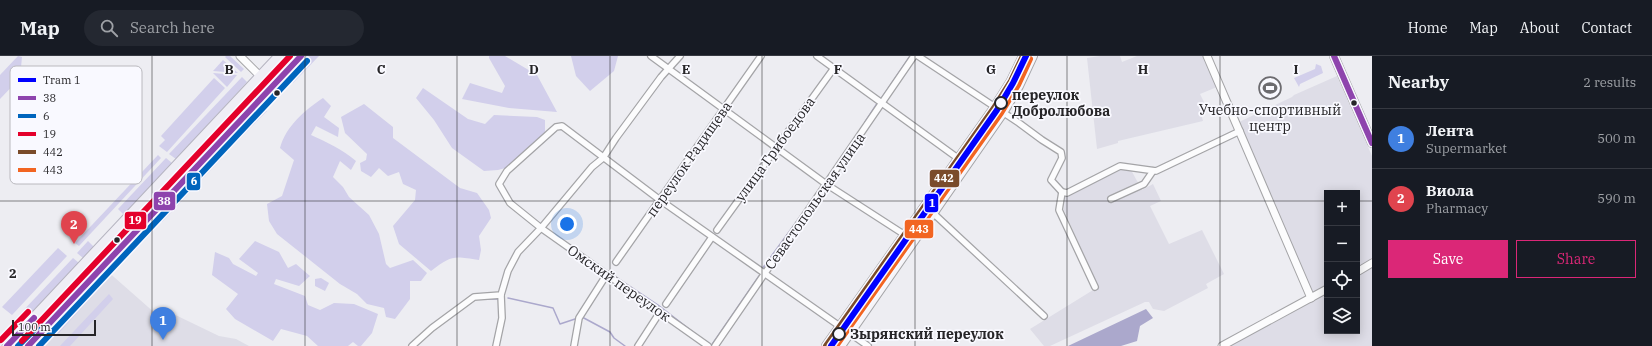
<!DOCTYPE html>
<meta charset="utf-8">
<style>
body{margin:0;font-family:"IBM Plex Serif",serif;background:#242831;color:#f1f3f6}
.controls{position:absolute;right:12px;bottom:12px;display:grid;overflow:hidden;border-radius:0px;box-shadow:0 2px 10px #0003}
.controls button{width:36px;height:36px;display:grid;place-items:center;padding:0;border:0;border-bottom:1px solid #363941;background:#171b24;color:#f1f3f6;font:20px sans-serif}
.scale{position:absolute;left:12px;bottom:10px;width:84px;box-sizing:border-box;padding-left:4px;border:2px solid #262528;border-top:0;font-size:11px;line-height:14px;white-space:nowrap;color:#262528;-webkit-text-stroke:3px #f9f9ff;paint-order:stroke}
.you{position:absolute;left:567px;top:168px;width:14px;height:14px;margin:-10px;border:3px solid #fff;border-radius:50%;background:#1a73e8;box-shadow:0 0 0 6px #1a73e833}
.badge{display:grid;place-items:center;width:26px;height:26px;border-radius:50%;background:#db2777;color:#fff;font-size:13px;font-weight:700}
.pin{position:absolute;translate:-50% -33px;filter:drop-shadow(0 1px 2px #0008)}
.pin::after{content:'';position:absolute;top:21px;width:14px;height:12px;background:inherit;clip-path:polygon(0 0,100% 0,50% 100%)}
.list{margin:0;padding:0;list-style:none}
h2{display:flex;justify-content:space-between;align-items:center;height:52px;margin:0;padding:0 16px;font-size:17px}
h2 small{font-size:13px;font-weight:400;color:#9ea1a6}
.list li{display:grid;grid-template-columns:26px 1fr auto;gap:12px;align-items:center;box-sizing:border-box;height:60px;padding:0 16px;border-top:1px solid #363941}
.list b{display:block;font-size:15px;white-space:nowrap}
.list p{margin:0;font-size:13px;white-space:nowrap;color:#9ea1a6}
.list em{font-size:13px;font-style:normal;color:#9ea1a6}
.actions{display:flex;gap:8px;padding:12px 16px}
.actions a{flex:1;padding:9px 0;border:1px solid #db2777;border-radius:0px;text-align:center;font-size:14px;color:#db2777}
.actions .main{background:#db2777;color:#fff}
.icon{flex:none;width:22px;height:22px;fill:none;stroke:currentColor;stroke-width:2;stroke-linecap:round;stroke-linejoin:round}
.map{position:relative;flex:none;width:1372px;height:290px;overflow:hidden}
header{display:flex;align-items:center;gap:24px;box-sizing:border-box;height:56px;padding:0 20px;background:#171b24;border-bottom:1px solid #363941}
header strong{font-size:19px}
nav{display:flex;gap:22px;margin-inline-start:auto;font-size:14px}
.search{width:280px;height:36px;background:#242831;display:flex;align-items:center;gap:10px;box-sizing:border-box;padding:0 14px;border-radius:22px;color:#9ea1a6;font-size:15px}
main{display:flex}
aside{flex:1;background:#171b24}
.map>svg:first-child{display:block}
.built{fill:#dedde7}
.green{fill:#d2cfeb}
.water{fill:#aba8cc}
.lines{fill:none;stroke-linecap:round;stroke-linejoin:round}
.stream{stroke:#aba8cc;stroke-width:1.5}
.minor-casing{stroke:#a4a4a7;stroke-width:8}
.tertiary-casing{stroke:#a4a4a7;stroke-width:9}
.secondary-casing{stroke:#a4a4a7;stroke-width:10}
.primary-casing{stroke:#b5b4c0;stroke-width:11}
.minor{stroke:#fcfcfd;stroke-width:5.5}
.tertiary{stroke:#fcfcfd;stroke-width:7}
.secondary{stroke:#f6f5f9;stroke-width:8}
.primary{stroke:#efeef5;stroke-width:9}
.bus-1-casing{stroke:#f9f9ff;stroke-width:9}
.bus-2-casing{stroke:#f9f9ff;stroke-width:9}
.bus-3-casing{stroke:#f9f9ff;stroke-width:9}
.bus-4-casing{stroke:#f9f9ff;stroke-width:9}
.bus-5-casing{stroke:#f9f9ff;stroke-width:9}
.bus-1{stroke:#8e44ad;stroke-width:6}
.bus-2{stroke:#0065bd;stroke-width:6}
.bus-3{stroke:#e4002b;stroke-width:6}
.bus-4{stroke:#7a4b2a;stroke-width:6}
.bus-5{stroke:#f26522;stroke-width:6}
.tram-1-casing{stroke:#f9f9ff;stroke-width:9}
.tram-1{stroke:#00f;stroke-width:6}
.grid{fill:none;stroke:#262528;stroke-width:1;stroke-opacity:0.55}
.bus-dot{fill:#262528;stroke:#f9f9ff;stroke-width:1.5}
.stop-dot{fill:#f9f9ff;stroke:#262528;stroke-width:2}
.labels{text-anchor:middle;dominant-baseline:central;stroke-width:3.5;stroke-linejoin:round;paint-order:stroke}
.stop-label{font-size:14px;font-weight:bold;fill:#262528;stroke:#f9f9ff;text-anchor:start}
.poi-label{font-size:14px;fill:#262528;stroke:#f9f9ff}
.street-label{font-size:14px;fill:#262528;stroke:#f9f9ff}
.key{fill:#f9f9ff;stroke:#bab9be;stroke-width:1}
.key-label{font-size:11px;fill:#262528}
.grid-label{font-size:13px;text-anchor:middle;font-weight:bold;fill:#262528;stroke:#f9f9ff;stroke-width:3.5;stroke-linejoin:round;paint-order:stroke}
.line-badge{stroke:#f9f9ff;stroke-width:1.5}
.badge-label{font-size:11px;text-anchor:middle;font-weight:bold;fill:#fff}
</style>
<header>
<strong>Map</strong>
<div class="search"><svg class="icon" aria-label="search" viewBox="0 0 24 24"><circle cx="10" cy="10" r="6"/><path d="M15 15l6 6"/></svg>Search here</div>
<nav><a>Home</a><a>Map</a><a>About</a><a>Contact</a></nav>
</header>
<main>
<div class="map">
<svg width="1372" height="290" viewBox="0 0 1372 290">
<rect width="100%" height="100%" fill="#ededf2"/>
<g class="built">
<path d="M 1100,0 L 1120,0 L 1122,6 L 1137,0 L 1203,0 L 1217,31 L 1200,38 L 1205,48 L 1199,51 L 1203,65 L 1118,85 L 1118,87 L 1097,93 L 1087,2 Z"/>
<path d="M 1337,20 L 1372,100 L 1372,204 L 1357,213 L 1357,137 L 1327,137 L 1327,230 L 1313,238 L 1239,66 L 1292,41 L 1294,39 Z"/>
<path d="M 1121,113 L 1131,114 L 1142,134 L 1153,128 L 1161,145 L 1150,150 L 1169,188 L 1202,174 L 1224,218 L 1206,228 L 1208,232 L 1164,255 L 1153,253 L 1149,246 L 1145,246 L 1050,290 L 1044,290 L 1030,273 L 1098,231 L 1064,154 L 1065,140 Z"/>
<path d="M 1372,210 L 1372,290 L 1231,290 L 1230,288 L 1327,235 L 1327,275 L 1357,275 L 1357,218 Z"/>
<path d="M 106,214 L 156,258 L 163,253 L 219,280 L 236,283 L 249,290 L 35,290 Z"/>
</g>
<g class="green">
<path d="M 18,0 L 22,1 L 20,22 L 0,43 L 0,19 Z"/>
<path d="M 226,0 L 230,0 L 244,13 L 241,16 L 225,1 Z"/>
<path d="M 309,0 L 319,0 L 293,27 L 287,22 Z"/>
<path d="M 489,0 L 505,0 L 537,19 L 557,56 L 509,52 L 462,43 L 470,27 L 502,37 L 505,30 L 489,2 Z"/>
<path d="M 571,0 L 618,0 L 614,15 L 590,35 L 576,20 Z"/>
<path d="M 223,4 L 238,17 L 213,15 Z"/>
<path d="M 1316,8 L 1321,10 L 1323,17 L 1300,28 L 1299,31 L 1294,22 L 1315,13 Z"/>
<path d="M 213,17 L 237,19 L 227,31 Z"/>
<path d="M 242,21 L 247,26 L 176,103 L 169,98 Z"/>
<path d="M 214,22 L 225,32 L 167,96 L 159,90 L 165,84 L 161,80 Z"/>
<path d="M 423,32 L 468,63 L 485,68 L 494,59 L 537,61 L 545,64 L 545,77 L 509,111 L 498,114 L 484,115 L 452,92 L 434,64 L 416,42 Z"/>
<path d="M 323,42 L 331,50 L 324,61 L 339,72 L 338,81 L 316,70 L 311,79 C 327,86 343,94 356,105 L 351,114 L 340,105 L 333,121 L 343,131 L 349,141 L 369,159 L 379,178 L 386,208 L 390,212 L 413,204 L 427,217 L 421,225 L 410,225 L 410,243 L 395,263 L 386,261 L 384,252 L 367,248 L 357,238 L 340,228 L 277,178 L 269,165 L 267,148 L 282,140 L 294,104 L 280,92 C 286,70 305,54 323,42 Z"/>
<path d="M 364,48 L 393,71 L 393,82 L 460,132 L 477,137 L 489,154 L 491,162 L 479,180 L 481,194 L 479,204 C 453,200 452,199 431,215 L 399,188 L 393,170 L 415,144 L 416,134 L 403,128 L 399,116 L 388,120 L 379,112 L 371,121 L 361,115 L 360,107 L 366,104 L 367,98 L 345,77 L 341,61 Z"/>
<path d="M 262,51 L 267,55 L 227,96 L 223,92 Z"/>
<path d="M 218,97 L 222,102 L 162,166 L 157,161 Z"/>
<path d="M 158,99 L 161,102 L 79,190 L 75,187 Z"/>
<path d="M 166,102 L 172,107 L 124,159 L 118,153 Z"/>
<path d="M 150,168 L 155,173 L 113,217 L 109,212 Z"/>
<path d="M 88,185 L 94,191 L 83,202 L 77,197 Z"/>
<path d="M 255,185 L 279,196 L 288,212 L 296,208 L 310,220 L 299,230 L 276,223 L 274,228 L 305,240 L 308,249 L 320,254 L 334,247 L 354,248 L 378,258 L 372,277 L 361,290 L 358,290 L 353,286 L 348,290 L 318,290 L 307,280 L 281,273 L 273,285 L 235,263 L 226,253 L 238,238 L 212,219 L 215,196 L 229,202 L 233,208 L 256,220 L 258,217 L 239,203 Z"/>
<path d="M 58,192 L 67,200 L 12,259 L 2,251 Z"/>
<path d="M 73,202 L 79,207 L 7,283 L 0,289 L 0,279 Z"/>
<path d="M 99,222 L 104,227 L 58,278 L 55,274 L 61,263 Z"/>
<path d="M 321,222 L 329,227 L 325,235 L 315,230 L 315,223 Z"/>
<path d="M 109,238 L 113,243 L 70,290 L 60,290 Z"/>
</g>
<path class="water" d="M 1146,253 L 1153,262 L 1140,270 L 1137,285 L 1121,290 L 1068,290 Z"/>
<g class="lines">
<g class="stream">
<path d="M 881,43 L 910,0"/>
<path d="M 865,66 L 878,46"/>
<path d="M 601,211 L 658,249 L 697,279"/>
<path d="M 762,213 L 805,154"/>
<path d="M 508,242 L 553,252 L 560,268 L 575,263"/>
<path d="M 487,243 L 499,243"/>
<path d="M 582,261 L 610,276 L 614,282 L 625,290"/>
<path d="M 711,290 L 759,220"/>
</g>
<g class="minor-casing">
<g id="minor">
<path d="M 651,0 L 826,128 L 905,179"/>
<path d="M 817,0 L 959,103"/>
<path d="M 918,0 L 1019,67 L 1042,84 L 1061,96 L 1062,102 L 1051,124 L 1062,136 L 1067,137 L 1120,110 L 1156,115 L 1240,75"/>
<path d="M 1062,136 L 1059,154 L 1095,231"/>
<path d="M 1111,143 L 1144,128 L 1153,115"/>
<path d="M 933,157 L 1044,260"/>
<path d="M 717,174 L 834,12"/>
<path d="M 616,206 L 761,0"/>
<path d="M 666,248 L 712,181"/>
<path d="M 412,290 L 432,272 L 474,241 L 501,239 L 508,215 L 518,196 L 541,172 L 592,111 L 603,102 L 616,82 L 661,21 L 680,0"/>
<path d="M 496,290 L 502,262 L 501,239"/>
<path d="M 574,290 L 579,262 L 607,218"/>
<path d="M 638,290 L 660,256"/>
<path d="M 708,290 L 541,172 L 510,147 L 499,128 L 507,115 L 556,71 L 562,70 L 660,144 L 868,290"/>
<path d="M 715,290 L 914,0"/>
</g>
</g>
<g class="tertiary-casing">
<g id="tertiary">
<path d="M 240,0 L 271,31"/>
<path d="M 1207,0 L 1311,242"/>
<path d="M 1357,216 L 1372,207"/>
<path d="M 1222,290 L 1327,233"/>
</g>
</g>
<g class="secondary-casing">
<g id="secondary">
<path d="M 1334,0 L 1372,87"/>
<path d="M 826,290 L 994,52 L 1011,25 L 1023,0"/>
<path d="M 841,290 L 1003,57 L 1019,30 L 1033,0"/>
</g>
</g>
<g class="primary-casing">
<g id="primary">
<path d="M 7,290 L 279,0"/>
<path d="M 28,290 L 301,0"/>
</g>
</g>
<use href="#minor" class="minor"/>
<use href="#tertiary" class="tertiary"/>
<use href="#secondary" class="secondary"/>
<use href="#primary" class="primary"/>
<g class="bus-1-casing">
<g id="bus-1">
<path d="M 1334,0 L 1372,87"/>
<path d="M 7,290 L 34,262"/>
<path d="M 28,290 L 301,0"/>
</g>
</g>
<g class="bus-2-casing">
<g id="bus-2">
<path d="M 18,290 L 40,268"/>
<path d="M 39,290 L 307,5"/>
</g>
</g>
<g class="bus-3-casing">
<g id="bus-3">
<path d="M 1,284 L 28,256"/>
<path d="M 22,285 L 290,0"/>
</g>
</g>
<g class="bus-4-casing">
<path id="bus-4" d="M 826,290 L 994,52 L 1011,25 L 1023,0"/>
</g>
<g class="bus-5-casing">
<path id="bus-5" d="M 836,290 L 1001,57 L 1018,29 L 1030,3"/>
</g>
<use href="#bus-1" class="bus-1"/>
<use href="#bus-2" class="bus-2"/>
<use href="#bus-3" class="bus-3"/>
<use href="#bus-4" class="bus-4"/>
<use href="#bus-5" class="bus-5"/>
<g class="tram-1-casing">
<path id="tram-1" d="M 831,290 L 997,54 L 1013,27 L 1026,0"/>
</g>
<use href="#tram-1" class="tram-1"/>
</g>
<path class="grid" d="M 152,0 L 152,290M 305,0 L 305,290M 457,0 L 457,290M 610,0 L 610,290M 762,0 L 762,290M 915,0 L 915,290M 1067,0 L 1067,290M 1220,0 L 1220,290M 0,145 L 1327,145M 1357,145 L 1372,145"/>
<defs>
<g id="stadium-ring" transform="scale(1.15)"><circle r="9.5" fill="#f9f9ff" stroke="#6c6b6f" stroke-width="1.5"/><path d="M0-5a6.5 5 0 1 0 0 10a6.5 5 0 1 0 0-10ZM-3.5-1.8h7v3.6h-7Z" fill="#6c6b6f"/></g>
</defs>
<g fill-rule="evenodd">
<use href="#stadium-ring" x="1270" y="32"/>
</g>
<g class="bus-dot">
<circle cx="277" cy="37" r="3.5"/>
<circle cx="1354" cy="47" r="3.5"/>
<circle cx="117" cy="184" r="3.5"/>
</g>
<g class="stop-dot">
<circle cx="1001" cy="47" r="6"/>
<circle cx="839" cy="278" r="6"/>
</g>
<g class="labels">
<g class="stop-label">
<text x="1012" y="39">переулок<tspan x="1012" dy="16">Добролюбова</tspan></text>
<text x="850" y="278">Зырянский переулок</text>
</g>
<g class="poi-label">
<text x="1270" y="54">Учебно-спортивный<tspan x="1270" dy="16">центр</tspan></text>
</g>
<g class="street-label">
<text transform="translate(775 93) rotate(-54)">улица Грибоедова</text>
<text transform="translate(689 103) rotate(-55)">переулок Радищева</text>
<text transform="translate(815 145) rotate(-55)">Севастопольская улица</text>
<text transform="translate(619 227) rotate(35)">Омский переулок</text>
</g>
</g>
<rect x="10" y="10" width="132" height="118" rx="6" class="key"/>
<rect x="18" y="22" width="18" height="4" fill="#00f"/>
<rect x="18" y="40" width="18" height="4" fill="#8e44ad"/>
<rect x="18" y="58" width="18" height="4" fill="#0065bd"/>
<rect x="18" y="76" width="18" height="4" fill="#e4002b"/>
<rect x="18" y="94" width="18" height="4" fill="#7a4b2a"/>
<rect x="18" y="112" width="18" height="4" fill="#f26522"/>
<g class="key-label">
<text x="43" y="28">Tram 1</text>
<text x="43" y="46">38</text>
<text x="43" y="64">6</text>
<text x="43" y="82">19</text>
<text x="43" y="100">442</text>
<text x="43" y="118">443</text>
</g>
<g class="grid-label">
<text x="229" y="18">B</text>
<text x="381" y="18">C</text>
<text x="534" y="18">D</text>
<text x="686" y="18">E</text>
<text x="838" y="18">F</text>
<text x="991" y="18">G</text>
<text x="1143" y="18">H</text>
<text x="1296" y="18">I</text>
<text x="13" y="222">2</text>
</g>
<g class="line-badge">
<rect x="929" y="113" width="31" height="19" rx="4" fill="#7a4b2a"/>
<rect x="186" y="116" width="15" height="19" rx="4" fill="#0065bd"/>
<rect x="153" y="135" width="23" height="20" rx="4" fill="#8e44ad"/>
<rect x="924" y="137" width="15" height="20" rx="4" fill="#00f"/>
<rect x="124" y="155" width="23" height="19" rx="4" fill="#e4002b"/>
<rect x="904" y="163" width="30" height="20" rx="4" fill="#f26522"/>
</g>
<g class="badge-label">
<text x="944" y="126">442</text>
<text x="194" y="129">6</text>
<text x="164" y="149">38</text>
<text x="932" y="151">1</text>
<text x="135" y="168">19</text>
<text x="919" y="177">443</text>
</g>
</svg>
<div class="controls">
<button>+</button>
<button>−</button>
<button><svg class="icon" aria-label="locate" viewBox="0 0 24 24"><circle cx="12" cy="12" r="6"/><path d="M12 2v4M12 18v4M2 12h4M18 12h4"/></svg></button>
<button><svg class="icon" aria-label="layers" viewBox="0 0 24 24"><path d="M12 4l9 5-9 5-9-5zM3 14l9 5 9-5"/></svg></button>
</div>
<div class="scale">100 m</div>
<div class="you"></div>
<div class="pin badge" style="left:163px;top:284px;background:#3f7fe0">1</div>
<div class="pin badge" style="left:74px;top:188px;background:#e0444e">2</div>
</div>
<aside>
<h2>Nearby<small>2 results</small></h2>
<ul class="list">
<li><span class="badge" style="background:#3f7fe0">1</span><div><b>Лента</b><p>Supermarket</p></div><em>500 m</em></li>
<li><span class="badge" style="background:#e0444e">2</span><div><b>Виола</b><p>Pharmacy</p></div><em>590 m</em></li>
</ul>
<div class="actions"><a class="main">Save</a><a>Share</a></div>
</aside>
</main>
